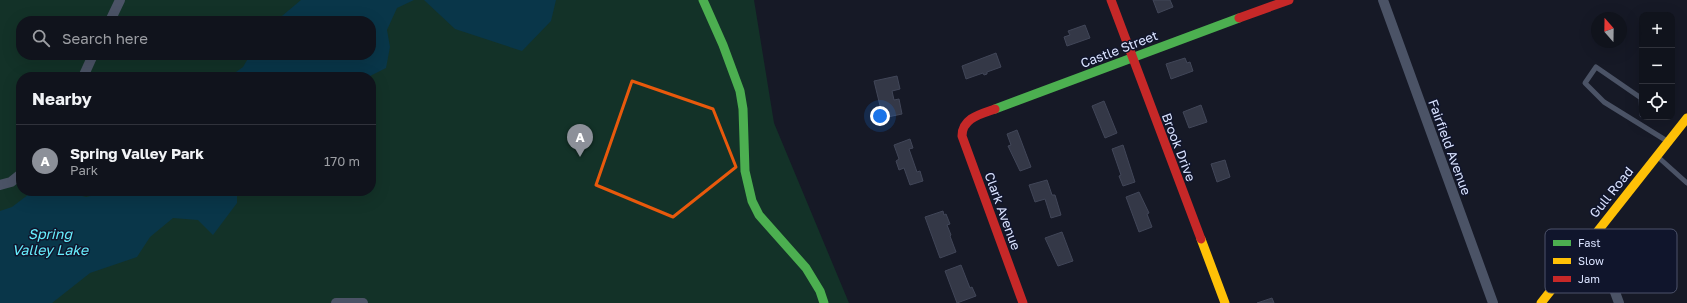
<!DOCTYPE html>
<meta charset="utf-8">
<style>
body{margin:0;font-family:"Golos Text",sans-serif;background:#1e2029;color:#f1f3f6}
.controls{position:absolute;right:12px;top:12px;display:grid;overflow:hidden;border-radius:8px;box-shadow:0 4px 16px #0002}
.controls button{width:36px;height:36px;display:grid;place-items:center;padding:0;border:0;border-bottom:1px solid #30323b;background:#10131c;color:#f1f3f6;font:20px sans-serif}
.compass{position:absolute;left:1591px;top:12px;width:36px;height:36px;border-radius:50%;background:#10131c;box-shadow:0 4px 16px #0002;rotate:340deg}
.you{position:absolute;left:880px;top:116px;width:14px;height:14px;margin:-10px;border:3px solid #fff;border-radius:50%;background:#1a73e8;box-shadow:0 0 0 6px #1a73e833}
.badge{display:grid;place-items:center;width:26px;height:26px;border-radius:50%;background:#8c9099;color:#fff;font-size:13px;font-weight:700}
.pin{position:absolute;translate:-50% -33px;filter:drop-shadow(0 1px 2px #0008)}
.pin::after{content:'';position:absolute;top:21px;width:14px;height:12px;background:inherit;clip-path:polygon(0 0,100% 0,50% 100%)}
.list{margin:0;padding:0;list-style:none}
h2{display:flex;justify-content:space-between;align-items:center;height:52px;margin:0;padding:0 16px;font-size:17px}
h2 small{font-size:13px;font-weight:400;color:#9c9ea3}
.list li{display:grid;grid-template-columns:26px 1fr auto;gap:12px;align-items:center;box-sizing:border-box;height:72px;padding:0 16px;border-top:1px solid #30323b}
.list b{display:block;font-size:15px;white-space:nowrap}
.list p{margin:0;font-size:13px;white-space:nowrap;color:#9c9ea3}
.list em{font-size:13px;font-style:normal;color:#9c9ea3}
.icon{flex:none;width:22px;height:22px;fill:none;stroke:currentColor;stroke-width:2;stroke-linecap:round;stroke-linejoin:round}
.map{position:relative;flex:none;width:1687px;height:303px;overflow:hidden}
.search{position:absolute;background:#10131c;box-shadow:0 4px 16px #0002;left:16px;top:16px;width:360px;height:44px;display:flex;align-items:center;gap:10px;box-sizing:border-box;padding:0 14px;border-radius:16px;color:#9c9ea3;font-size:15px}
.panel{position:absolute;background:#10131c;box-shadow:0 4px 16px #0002;left:16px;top:72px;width:360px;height:124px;border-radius:16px}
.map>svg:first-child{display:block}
.green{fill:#133228;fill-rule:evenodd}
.water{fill:#093649}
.building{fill:#343847;stroke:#414658}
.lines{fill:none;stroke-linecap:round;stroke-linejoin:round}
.lane{stroke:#4b5366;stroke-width:5}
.street{stroke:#4b5366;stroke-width:10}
.fast{stroke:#4caf50;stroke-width:9}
.slow{stroke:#ffc107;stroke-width:9}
.jam{stroke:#c62828;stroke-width:9}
.marked{fill:none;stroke:#e8590c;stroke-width:3;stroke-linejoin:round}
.labels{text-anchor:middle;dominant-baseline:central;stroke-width:3;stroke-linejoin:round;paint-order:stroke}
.street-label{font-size:13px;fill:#dae3ff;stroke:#10152c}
.water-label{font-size:14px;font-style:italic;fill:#68efff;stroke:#10152c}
.key{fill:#10152c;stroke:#4d536b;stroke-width:1}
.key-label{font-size:11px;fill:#dae3ff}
</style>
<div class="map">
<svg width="1687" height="303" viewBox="0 0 1687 303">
<rect width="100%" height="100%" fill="#161926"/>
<path class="green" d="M 0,0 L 754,0 L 774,123 L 849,303 L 0,303 ZM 21,21 L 371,21 L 371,55 L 21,55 ZM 21,77 L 371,77 L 371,191 L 21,191 Z"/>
<g class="water">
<path d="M 301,0 L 414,0 L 397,8 L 387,30 L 390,47 L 386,68 L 368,77 L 229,77 L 243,67 L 250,55 L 371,55 L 371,21 L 276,21 Z"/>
<path d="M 424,0 L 556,0 L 551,21 L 522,51 L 455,29 Z"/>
<path d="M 33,191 L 64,191 L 86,197 L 113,191 L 237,191 L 237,203 L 213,235 L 198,220 L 173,218 L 150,237 L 137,257 L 90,273 L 52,303 L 0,303 L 0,211 L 12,207 Z"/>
</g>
<g class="building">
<path d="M 1153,0 L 1170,0 L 1173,7 L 1158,13 Z"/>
<path d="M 1085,25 L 1090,38 L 1067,46 L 1064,37 L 1070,35 L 1068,31 Z"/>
<path d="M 996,53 L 1001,67 L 987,72 L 987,74 L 984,75 L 983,73 L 966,79 L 962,66 Z"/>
<path d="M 1185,58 L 1187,63 L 1190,62 L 1193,71 L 1171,79 L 1166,64 Z"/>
<path d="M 897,76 L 900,89 L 892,91 L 894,100 L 899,99 L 902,114 L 883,118 L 874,81 Z"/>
<path d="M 1104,101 L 1117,133 L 1105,138 L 1092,106 Z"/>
<path d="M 1201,105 L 1207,122 L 1189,128 L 1183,112 Z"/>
<path d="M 1017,130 L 1031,167 L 1020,171 L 1008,146 L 1011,145 L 1007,134 Z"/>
<path d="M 910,139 L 913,148 L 909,149 L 917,172 L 920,171 L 923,181 L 910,185 L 904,168 L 899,170 L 896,161 L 899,159 L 894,145 Z"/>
<path d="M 1123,145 L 1135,182 L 1123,186 L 1119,176 L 1121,175 L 1112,149 Z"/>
<path d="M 1225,160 L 1230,177 L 1217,182 L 1211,164 Z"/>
<path d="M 1047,180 L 1052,195 L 1055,195 L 1061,215 L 1051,218 L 1045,199 L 1035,202 L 1029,185 Z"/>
<path d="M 1139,192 L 1149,213 L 1147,214 L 1152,227 L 1139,232 L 1126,197 Z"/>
<path d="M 943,211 L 944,215 L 946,214 L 950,224 L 947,225 L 951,235 L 950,236 L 956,252 L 940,258 L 925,217 Z"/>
<path d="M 1062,232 L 1073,261 L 1058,266 L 1045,238 Z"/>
<path d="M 961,265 L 970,288 L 972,287 L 976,296 L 957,303 L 945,271 Z"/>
<path d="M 1272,298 L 1274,303 L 1257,303 Z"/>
</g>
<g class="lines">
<g class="lane">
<path d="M 1642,115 L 1641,98 L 1596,67 L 1585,83 L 1604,102 L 1667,141"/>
<path d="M 1658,157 L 1687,183"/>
</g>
<g class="street">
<path d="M 1383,0 L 1493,303"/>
<path d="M 110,21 L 120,0"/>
<path d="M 83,77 L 93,55"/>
<path d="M 0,185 L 11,182 L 21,174"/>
<path d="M 1594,235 L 1619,303"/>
<path d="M 336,303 L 363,303"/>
</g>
<g class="fast">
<path d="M 703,0 L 723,45 L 740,91 L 743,109 L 745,171 L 752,201 L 759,215 L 806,268 L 820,291 L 824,303"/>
<path d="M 995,109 L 1239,18"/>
</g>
<g class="slow">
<path d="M 1201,239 L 1225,303"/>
<path d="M 1541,303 L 1687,118"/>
</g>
<g class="jam">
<path d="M 1111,0 L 1201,239"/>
<path d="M 1239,18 L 1289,0"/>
<path d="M 995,109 C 981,114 962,118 962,136 L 1023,303"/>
</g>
</g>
<path class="marked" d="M 632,81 L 713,109 L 736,167 L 673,217 L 596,185 Z"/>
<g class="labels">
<g class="street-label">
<text transform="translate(1119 49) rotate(-21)">Castle Street</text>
<text transform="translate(1179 147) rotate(69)">Brook Drive</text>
<text transform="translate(1450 147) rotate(70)">Fairfield Avenue</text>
<text transform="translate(1611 192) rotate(-51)">Gull Road</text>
<text transform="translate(1003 211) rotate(70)">Clark Avenue</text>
</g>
<g class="water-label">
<text x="50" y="233">Spring<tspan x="50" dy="16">Valley Lake</tspan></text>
</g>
</g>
<rect x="1545" y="229" width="132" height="64" rx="6" class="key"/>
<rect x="1553" y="240" width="18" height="6" fill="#4caf50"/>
<rect x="1553" y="258" width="18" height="6" fill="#ffc107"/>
<rect x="1553" y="276" width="18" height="6" fill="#c62828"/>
<g class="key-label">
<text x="1578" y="247">Fast</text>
<text x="1578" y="265">Slow</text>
<text x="1578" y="283">Jam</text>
</g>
</svg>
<div class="controls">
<button>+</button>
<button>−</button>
<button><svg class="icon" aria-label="locate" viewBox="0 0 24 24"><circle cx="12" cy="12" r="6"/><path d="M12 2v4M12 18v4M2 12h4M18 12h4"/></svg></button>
</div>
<svg class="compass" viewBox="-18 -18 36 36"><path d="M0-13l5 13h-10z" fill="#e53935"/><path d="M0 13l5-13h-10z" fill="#9c9ea3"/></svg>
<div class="you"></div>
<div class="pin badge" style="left:580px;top:157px">A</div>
<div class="search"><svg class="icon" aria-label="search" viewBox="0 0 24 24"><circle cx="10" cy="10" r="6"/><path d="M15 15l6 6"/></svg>Search here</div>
<section class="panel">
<h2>Nearby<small></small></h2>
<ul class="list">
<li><span class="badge">A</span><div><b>Spring Valley Park</b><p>Park</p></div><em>170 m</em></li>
</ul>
</section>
</div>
